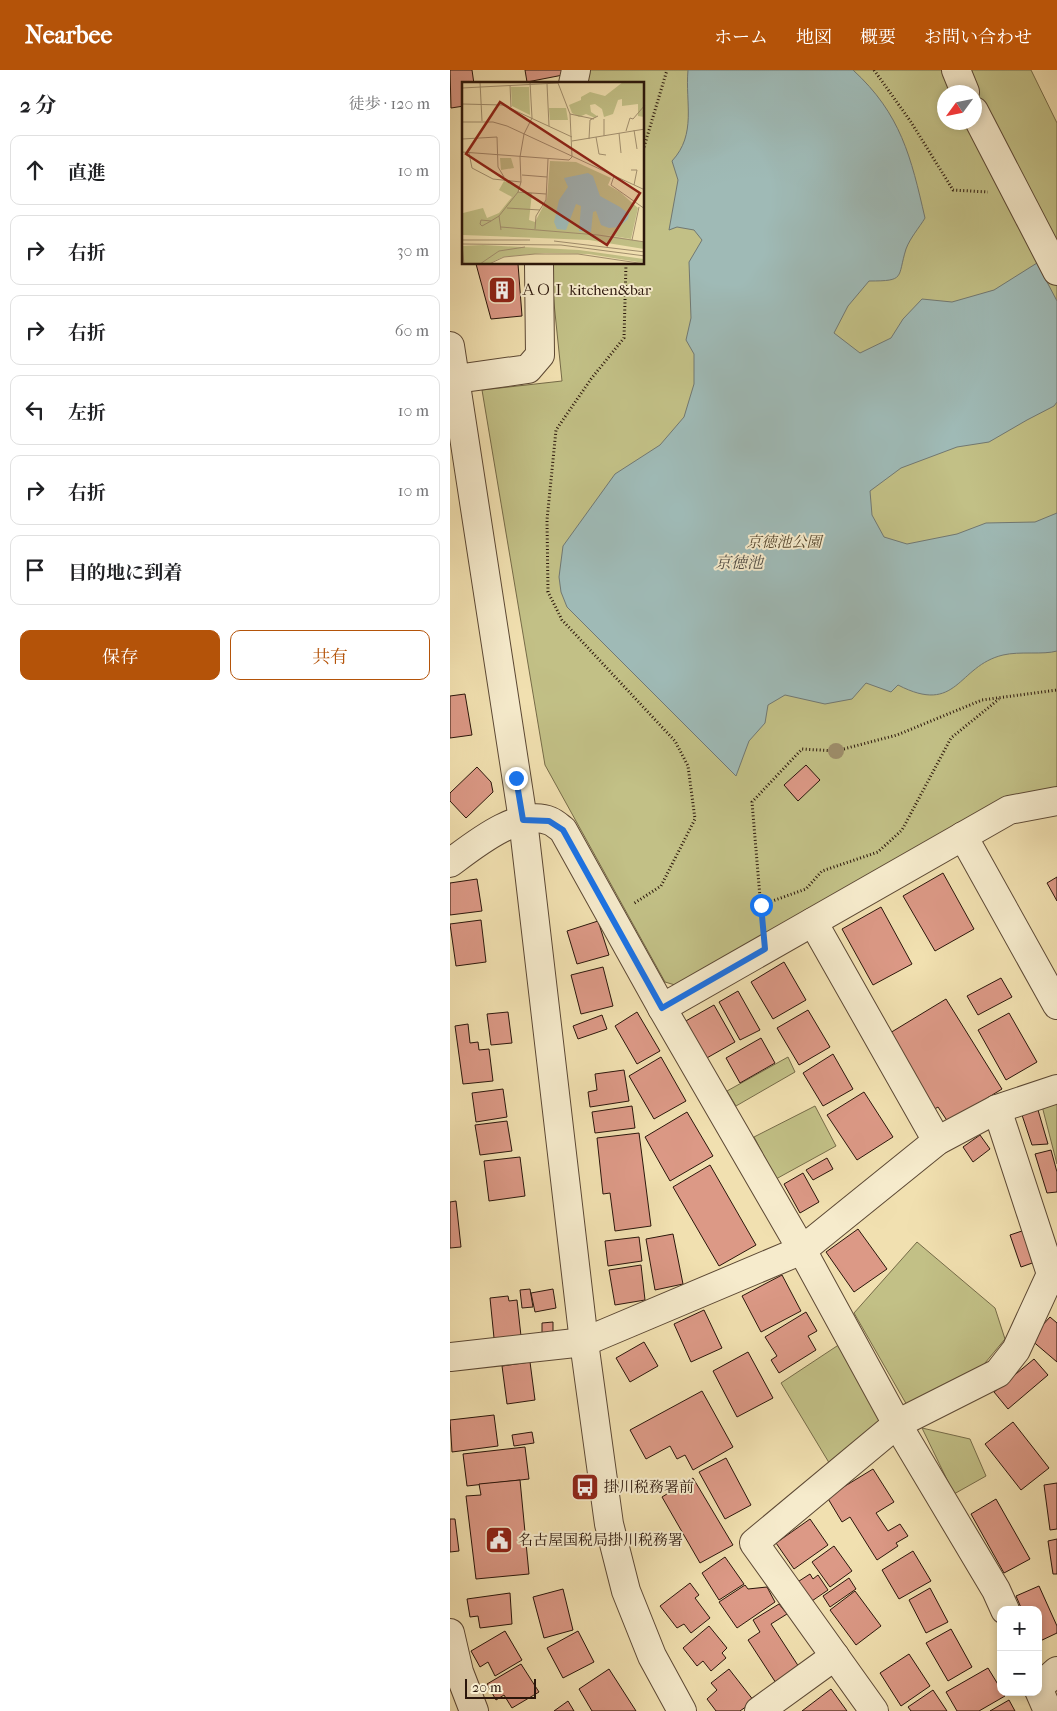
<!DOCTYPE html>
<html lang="ja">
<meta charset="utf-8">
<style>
body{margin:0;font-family:"IM FELL French Canon","Noto Serif JP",serif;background:#f2f2f2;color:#202124}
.controls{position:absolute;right:15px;bottom:15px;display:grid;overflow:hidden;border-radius:10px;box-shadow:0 2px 8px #0003}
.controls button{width:45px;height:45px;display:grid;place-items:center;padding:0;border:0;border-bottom:1px solid #e0e0e0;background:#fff;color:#202124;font:25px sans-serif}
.compass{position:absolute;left:487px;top:15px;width:45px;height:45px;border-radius:50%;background:#fff;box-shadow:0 2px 8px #0003;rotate:237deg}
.scale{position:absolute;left:15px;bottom:12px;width:71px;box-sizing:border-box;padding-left:5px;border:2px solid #2b160b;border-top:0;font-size:14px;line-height:18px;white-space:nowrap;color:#2b160b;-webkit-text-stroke:4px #f6ebcc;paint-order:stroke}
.stop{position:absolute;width:15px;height:15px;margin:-11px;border:4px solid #1a73e8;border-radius:50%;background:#fff}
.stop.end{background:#1a73e8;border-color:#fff;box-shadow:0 1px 5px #0008}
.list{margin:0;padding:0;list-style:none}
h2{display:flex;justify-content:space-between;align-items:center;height:65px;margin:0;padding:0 20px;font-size:21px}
h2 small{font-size:16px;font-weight:400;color:#757577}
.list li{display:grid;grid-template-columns:32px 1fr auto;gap:15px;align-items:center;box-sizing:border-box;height:70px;margin:0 10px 10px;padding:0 10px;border:1px solid #e0e0e0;border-radius:10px}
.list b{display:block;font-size:19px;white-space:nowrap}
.list em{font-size:16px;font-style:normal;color:#757577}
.actions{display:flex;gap:10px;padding:15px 20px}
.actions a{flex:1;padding:11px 0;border:1px solid #b45309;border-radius:10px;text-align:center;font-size:18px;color:#b45309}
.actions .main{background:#b45309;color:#fff}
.icon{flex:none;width:28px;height:28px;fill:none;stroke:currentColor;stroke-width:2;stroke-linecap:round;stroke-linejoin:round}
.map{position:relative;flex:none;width:607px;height:1641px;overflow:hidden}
header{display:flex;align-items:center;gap:30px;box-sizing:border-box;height:70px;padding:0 25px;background:#b45309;color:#fff}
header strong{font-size:24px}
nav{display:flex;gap:28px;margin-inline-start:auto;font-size:18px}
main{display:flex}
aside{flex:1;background:#fff}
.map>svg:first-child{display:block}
.green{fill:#c2c086;stroke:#766b48}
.water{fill:#9fbab6;stroke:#717872}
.building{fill:#dc9986;stroke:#2b160b}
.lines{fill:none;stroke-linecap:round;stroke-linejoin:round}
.minor-casing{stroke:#5c4834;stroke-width:30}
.path{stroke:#2b160b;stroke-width:3;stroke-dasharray:1 2.5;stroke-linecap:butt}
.minor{stroke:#f6ebcc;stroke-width:28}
.tree{fill:#9d8d6a}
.route{stroke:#1a73e8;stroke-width:6}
.labels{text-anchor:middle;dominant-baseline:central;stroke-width:4;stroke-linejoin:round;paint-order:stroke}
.poi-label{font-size:15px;fill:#2b160b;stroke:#f6ebcc;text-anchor:start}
.park-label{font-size:15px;font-style:italic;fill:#584930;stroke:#f6ebcc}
.water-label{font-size:16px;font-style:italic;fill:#544f47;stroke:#f6ebcc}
.inset-road{fill:none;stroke:#a28f6e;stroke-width:1}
.view{fill:#8f2418;fill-opacity:0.15;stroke:#8f2418;stroke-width:2.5}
.inset-edge{fill:none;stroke:#2b160b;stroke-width:2.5}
</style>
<header>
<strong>Nearbee</strong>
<nav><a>ホーム</a><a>地図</a><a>概要</a><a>お問い合わせ</a></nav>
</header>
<main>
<aside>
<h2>2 分<small>徒歩 · 120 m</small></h2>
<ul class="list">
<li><svg class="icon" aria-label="ahead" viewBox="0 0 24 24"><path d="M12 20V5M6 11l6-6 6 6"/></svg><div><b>直進</b></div><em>10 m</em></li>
<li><svg class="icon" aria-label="right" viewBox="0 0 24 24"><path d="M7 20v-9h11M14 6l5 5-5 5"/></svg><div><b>右折</b></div><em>30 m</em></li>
<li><svg class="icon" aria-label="right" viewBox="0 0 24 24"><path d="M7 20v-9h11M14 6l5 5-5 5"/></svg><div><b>右折</b></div><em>60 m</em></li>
<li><svg class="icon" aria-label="left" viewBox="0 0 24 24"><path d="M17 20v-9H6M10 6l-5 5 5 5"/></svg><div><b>左折</b></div><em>10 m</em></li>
<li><svg class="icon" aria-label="right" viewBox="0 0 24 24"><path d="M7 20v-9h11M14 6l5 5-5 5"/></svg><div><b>右折</b></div><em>10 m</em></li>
<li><svg class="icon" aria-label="arrive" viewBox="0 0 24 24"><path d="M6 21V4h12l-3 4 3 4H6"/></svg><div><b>目的地に到着</b></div></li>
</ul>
<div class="actions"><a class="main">保存</a><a>共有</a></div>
</aside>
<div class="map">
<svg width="607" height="1641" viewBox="0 0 607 1641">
<rect width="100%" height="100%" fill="#f1e0b0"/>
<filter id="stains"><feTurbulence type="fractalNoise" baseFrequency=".004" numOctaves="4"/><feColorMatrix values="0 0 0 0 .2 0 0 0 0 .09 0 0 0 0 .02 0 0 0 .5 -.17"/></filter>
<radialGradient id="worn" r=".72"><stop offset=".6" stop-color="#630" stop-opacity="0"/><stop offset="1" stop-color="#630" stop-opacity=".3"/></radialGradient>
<g class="green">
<path d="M 139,0 L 499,0 L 508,22 L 494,22 L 494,52 L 523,53 L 607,215 L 607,732 L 225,915 L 215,912 L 95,695 L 32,320 L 112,311 L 100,194 L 194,194 L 194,14 L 136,14 Z"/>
<path d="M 512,0 L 581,0 L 607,53 L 607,201 Z"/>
<path d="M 338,987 L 345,1002 L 286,1036 L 277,1021 Z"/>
<path d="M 607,1029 L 607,1094 L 592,1036 Z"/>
<path d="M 365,1036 L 386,1076 L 326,1109 L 304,1067 Z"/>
<path d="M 467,1172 L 545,1238 L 555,1269 L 525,1305 L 458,1337 L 404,1243 Z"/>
<path d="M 390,1274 L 430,1350 L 381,1396 L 331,1313 Z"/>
<path d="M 472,1358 L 520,1369 L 536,1406 L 504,1424 Z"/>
</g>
<path class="water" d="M 238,0 L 403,0 C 451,44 461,87 475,148 C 469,158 460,168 456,179 C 447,208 456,211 419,211 L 398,236 L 384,263 L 410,283 L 441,268 L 453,249 L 472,229 L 502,232 L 544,220 L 587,193 L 607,231 L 607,332 L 604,336 L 577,350 L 539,372 L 507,377 L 451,398 L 420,421 L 422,445 L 434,467 L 457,474 L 507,464 L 536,453 L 585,452 L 607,443 L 607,581 C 593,585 570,581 553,585 C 507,596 508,646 448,615 L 441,622 L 416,613 L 402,629 L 375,634 L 335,625 L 318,635 L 315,653 L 299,671 L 286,706 L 117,537 L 111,522 L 109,507 L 113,476 L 165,404 L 210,375 L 234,347 L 244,314 L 244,284 L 236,270 L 241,248 L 239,192 L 252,170 L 244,160 L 227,157 L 219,160 L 228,110 L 222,91 C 247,64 235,33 238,0 Z"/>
<g class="building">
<path d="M 0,0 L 22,0 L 24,14 L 14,14 L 14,36 L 1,38 Z"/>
<path d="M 75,0 L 117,0 L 118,4 L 77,12 Z"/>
<path d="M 26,194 L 68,194 L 72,246 L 41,249 Z"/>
<path d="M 15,624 L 22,665 L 0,668 L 0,626 Z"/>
<path d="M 356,695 L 370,710 L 348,731 L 334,715 Z"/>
<path d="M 27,697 L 41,712 L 43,722 L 16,748 L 0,731 L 0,723 Z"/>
<path d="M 493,803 L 524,859 L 485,881 L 453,826 Z"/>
<path d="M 607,807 L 607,831 L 597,813 Z"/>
<path d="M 27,809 L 32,841 L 0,845 L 0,813 Z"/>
<path d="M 431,837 L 462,894 L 423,915 L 392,859 Z"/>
<path d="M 31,850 L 36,892 L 6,896 L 0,854 Z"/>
<path d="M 148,851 L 159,885 L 127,894 L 117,861 Z"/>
<path d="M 334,892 L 356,930 L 323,949 L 301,912 Z"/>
<path d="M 153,897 L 163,936 L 131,944 L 121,905 Z"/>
<path d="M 551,908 L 562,927 L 528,945 L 517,926 Z"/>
<path d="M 288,921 L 310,960 L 290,970 L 269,932 Z"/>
<path d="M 496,929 L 552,1019 L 498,1052 L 488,1037 L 481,1041 L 435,966 Z"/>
<path d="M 264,935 L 285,972 L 255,989 L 234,952 Z"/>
<path d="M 358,940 L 380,977 L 349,995 L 327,958 Z"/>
<path d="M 58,942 L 62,973 L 41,975 L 37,944 Z"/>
<path d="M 187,942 L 210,981 L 187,994 L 165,956 Z"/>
<path d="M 559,943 L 587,992 L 556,1010 L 528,960 Z"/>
<path d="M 152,945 L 157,959 L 128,969 L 123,956 Z"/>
<path d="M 18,954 L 20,973 L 28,972 L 29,980 L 39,979 L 43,1011 L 13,1014 L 5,956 Z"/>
<path d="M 311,968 L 325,993 L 290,1013 L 276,988 Z"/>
<path d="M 383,984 L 403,1019 L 373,1036 L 353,1003 Z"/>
<path d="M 211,987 L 236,1031 L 204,1049 L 179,1006 Z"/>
<path d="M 174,1000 L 179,1031 L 140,1037 L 138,1022 L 147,1020 L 145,1004 Z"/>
<path d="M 53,1019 L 57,1047 L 26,1052 L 22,1023 Z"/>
<path d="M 414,1022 L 443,1067 L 407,1090 L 377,1045 Z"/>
<path d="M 182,1036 L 185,1058 L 145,1063 L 142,1042 Z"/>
<path d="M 588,1040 L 598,1074 L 582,1075 L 572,1045 Z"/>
<path d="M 237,1042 L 263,1086 L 220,1111 L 195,1067 Z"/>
<path d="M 57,1051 L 62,1081 L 30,1085 L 25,1055 Z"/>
<path d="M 189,1063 L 201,1156 L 165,1161 L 160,1123 L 153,1124 L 147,1068 Z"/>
<path d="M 530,1065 L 540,1079 L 523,1092 L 513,1077 Z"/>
<path d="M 601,1080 L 607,1102 L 607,1122 L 597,1123 L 585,1084 Z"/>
<path d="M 70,1087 L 75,1126 L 39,1131 L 34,1091 Z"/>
<path d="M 377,1088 L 383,1099 L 363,1110 L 356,1100 Z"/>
<path d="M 260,1095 L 306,1175 L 269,1196 L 223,1117 Z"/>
<path d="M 353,1103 L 369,1132 L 350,1143 L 334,1114 Z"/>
<path d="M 6,1131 L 11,1177 L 0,1178 L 0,1132 Z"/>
<path d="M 408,1159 L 437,1199 L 404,1222 L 376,1182 Z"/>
<path d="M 578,1159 L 588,1191 L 571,1197 L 560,1165 Z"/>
<path d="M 223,1164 L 233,1214 L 205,1220 L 196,1169 Z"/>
<path d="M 189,1167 L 192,1191 L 158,1196 L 155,1171 Z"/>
<path d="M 191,1195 L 195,1230 L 165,1235 L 159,1200 Z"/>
<path d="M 332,1205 L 351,1241 L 311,1262 L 292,1226 Z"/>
<path d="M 80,1219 L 83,1237 L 72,1238 L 70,1220 Z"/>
<path d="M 103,1219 L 106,1238 L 85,1242 L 81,1223 Z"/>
<path d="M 58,1226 L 59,1231 L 67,1230 L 71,1266 L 44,1268 L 40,1228 Z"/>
<path d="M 254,1240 L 272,1278 L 241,1292 L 224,1254 Z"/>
<path d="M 356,1242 L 367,1261 L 358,1266 L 366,1280 L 329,1303 L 321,1290 L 327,1286 L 315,1267 Z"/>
<path d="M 600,1247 L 607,1253 L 607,1292 L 580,1269 Z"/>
<path d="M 103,1252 L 103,1266 L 92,1267 L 92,1253 Z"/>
<path d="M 194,1272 L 208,1296 L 180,1312 L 166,1288 Z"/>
<path d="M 298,1282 L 323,1328 L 287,1347 L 263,1301 Z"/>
<path d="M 584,1289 L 598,1305 L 558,1339 L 544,1322 Z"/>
<path d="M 80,1292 L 85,1330 L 57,1334 L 52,1296 Z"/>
<path d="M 252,1321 L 283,1377 L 243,1400 L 235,1385 L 227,1389 L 220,1376 L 196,1389 L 180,1360 Z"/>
<path d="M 44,1345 L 48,1376 L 2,1382 L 0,1350 Z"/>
<path d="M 563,1352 L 599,1398 L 571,1420 L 535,1374 Z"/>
<path d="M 82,1362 L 84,1373 L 64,1376 L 62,1365 Z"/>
<path d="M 75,1377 L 79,1409 L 17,1416 L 13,1384 Z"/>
<path d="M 276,1388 L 301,1435 L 275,1449 L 249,1402 Z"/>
<path d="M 423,1399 L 444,1432 L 426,1443 L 438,1461 L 450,1454 L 458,1466 L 446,1473 L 448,1476 L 427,1490 L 400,1447 L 392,1452 L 377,1427 Z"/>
<path d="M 243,1408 L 283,1475 L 250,1493 L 212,1427 Z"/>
<path d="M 70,1410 L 79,1504 L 26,1509 L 16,1426 L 31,1425 L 29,1414 Z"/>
<path d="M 607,1413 L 607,1459 L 600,1460 L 594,1415 Z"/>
<path d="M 546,1429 L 580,1489 L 554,1503 L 521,1444 Z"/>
<path d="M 0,1449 L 5,1449 L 9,1481 L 0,1482 Z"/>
<path d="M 360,1449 L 378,1475 L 344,1499 L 326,1473 Z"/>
<path d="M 607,1469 L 607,1504 L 603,1504 L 598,1471 Z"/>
<path d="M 384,1476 L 402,1501 L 380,1517 L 362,1492 Z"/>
<path d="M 463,1481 L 481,1511 L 449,1529 L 432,1500 Z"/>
<path d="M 275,1487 L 294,1514 L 269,1530 L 252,1503 Z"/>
<path d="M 360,1504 L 363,1509 L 368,1505 L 378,1520 L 359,1533 L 346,1513 Z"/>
<path d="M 399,1508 L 406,1519 L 380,1537 L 373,1526 Z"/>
<path d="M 240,1513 L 249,1525 L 245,1528 L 260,1548 L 241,1563 L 234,1554 L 227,1558 L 210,1536 Z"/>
<path d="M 295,1515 L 298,1519 L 317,1517 L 325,1532 L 287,1558 L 269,1532 Z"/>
<path d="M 589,1516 L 607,1556 L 607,1563 L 588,1572 L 588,1540 L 572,1540 L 566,1526 Z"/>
<path d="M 480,1518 L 498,1552 L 476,1563 L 459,1530 Z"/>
<path d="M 113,1519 L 123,1560 L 94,1568 L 83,1527 Z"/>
<path d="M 405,1521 L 431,1556 L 406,1575 L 380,1540 Z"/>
<path d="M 60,1523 L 62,1554 L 30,1558 L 28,1546 L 20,1547 L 17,1529 Z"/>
<path d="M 329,1534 L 337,1544 L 321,1554 L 349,1597 L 326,1613 L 298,1570 L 310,1562 L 303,1550 Z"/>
<path d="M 259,1556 L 277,1578 L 272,1583 L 276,1588 L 261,1601 L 253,1591 L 247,1596 L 233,1578 Z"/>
<path d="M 501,1559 L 522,1597 L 498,1611 L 476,1573 Z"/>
<path d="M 55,1561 L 72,1590 L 45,1606 L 38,1592 L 30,1597 L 21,1581 Z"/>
<path d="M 128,1561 L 144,1592 L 113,1608 L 97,1578 Z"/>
<path d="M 459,1584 L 480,1616 L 451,1636 L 430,1603 Z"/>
<path d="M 71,1594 L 89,1622 L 62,1638 L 54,1625 L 46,1630 L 37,1614 Z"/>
<path d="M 538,1598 L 555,1626 L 529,1641 L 507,1641 L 496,1622 Z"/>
<path d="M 159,1599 L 186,1641 L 142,1641 L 129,1619 Z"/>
<path d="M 279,1599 L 304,1631 L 290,1641 L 266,1641 L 257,1629 L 267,1620 L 261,1613 Z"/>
<path d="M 381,1619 L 397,1641 L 352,1641 Z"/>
<path d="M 483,1620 L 497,1641 L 461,1641 L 458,1637 Z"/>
<path d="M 559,1630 L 565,1641 L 540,1641 Z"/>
<path d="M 118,1631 L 124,1641 L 104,1641 Z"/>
</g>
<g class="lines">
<g class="minor-casing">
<g id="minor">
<path d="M 506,0 L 515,22"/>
<path d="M 123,14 L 126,0"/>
<path d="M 524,41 L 607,201"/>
<path d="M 0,276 L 73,750 L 134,1272 L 159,1454 L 176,1521 L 202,1586 L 232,1641"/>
<path d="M 6,309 L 78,299 L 90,285 L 89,194"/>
<path d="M 513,766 L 607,935"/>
<path d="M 0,793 C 23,776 69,738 100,751 C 105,753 109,757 113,760 L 212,938 L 352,1180 L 447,1354 L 546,1520 L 555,1540"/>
<path d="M 363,852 L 487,1071"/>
<path d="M 212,938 L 559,740 L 607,731"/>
<path d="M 547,1039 L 601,1204 L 607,1211"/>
<path d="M 0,1287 L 134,1272 L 352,1180 L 487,1071 L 547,1039 L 607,1019"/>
<path d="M 0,1563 L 9,1602 L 24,1641"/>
<path d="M 588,1618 L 607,1601"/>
<path d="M 588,1618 L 598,1641"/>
<path d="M 309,1641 L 385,1586"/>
<path d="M 424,1641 L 304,1473 L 447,1354 L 548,1303 L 566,1280 L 601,1204"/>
</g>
</g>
<g class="path">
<path d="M 424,0 L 461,52 L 503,120 L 538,122"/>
<path d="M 194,77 L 217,0"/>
<path d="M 176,194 L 174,268 L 141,309 L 106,360 L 97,450 L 98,522 L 112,550 L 225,671 L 238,696 L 245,749 L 211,816 L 183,834"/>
<path d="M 311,835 L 356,819 L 372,801 L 428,782 L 452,760 L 501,668 L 549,629"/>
<path d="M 312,851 L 302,732 L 352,679 L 386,681 L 447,665 L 532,630 L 607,620"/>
</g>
<use href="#minor" class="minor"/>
</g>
<circle class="tree" cx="386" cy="681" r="8"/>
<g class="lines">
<path class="route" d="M 66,708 L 73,750 L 99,751 L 113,760 L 212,938 L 315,879 L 311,835"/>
</g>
<defs>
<g id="building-square" transform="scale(1.4375)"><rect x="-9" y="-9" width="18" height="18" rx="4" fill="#8f2418" stroke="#f6ebcc"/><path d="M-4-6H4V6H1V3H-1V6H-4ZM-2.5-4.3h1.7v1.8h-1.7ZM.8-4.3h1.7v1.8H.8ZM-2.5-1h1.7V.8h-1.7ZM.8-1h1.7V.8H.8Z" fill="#fff"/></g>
<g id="bus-square" transform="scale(1.4375)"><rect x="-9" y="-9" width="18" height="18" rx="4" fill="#8f2418" stroke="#f6ebcc"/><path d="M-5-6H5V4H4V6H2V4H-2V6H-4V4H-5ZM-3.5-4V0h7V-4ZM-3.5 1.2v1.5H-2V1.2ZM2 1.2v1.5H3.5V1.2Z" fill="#fff"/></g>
<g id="civic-square" transform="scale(1.4375)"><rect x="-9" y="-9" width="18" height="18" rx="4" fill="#8f2418" stroke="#f6ebcc"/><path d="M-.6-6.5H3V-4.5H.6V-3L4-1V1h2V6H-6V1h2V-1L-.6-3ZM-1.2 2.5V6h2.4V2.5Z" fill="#fff"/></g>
</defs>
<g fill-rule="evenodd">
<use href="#building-square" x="52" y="220"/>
<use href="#bus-square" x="135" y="1417"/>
<use href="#civic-square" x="49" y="1470"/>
</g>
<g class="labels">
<g class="poi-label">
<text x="71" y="220">ＡＯＩ kitchen&amp;bar</text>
<text x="154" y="1417">掛川税務署前</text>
<text x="68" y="1470">名古屋国税局掛川税務署</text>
</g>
<g class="park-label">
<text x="334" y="472">京徳池公園</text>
</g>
<g class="water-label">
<text x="289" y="492">京徳池</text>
</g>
</g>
<g transform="translate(12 12)">
<rect width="182" height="182" fill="#f1e0b0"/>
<path d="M 161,0 L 182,0 L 182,35 L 176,34 L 176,22 L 160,24 L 160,17 L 156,18 L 151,32 L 142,35 L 140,27 L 133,22 L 128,23 L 129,30 L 135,34 L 133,36 L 124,32 L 117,35 L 110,31 L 107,23 L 119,18 L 119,15 L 128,10 L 143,14 ZM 49,5 L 67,5 L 68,33 L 50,24 ZM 87,26 L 104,26 L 106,38 L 88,38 ZM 38,76 L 49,76 L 52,86 L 39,88 ZM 88,79 L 114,80 L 149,96 L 146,103 L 158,110 L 176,126 L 169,157 L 139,152 L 182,160 L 182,167 L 127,158 L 1,153 L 1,131 L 21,126 L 25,136 L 37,131 L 50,115 L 37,108 L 42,99 L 57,104 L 57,110 L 70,111 L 67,138 L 73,140 L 85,117 ZM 21,163 L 117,168 L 182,177 L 182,181 L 127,172 L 83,171 L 41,175 L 26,182 L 0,182 L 0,164 Z" fill="#c2c086"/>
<path d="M 126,91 L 131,94 L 138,114 L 158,125 L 167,132 L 166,137 L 157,145 L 147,146 L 139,143 L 134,129 L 131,130 L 129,150 L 117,149 L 119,124 L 114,122 L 104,148 L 95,147 L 92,140 L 97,118 L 106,105 L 102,96 Z" fill="#9fbab6"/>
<path class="inset-road" d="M 18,0 L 20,39M 96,1 L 108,32 L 110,75M 85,2 L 87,44M 48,3 L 49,25M 0,6 L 96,1M 0,22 L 41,23 L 110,55M 108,32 L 132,37M 0,40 L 31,40 L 45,44 L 183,108M 172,48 L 175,67M 164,49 L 168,36 L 171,37 L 183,23M 157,51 L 159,71M 142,54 L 142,37M 134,55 L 137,72 L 144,73M 0,57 L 35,55 L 36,85 L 42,95M 127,57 L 128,38 L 136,34M 110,59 L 183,47M 0,70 L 107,78 L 110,75M 7,71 L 10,86 L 31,97 L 59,100M 169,88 L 175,88 L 172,103M 60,93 L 85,95M 152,94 L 149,103 L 183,127M 56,110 L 84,112M 45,126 L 78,128M 29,139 L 19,138 L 18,142 L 20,144 L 29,139 L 37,134M 39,145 L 136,153 L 183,160M 73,147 L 74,134 L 84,118 L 86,77M 39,148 L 37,134 L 56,110 L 59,100 L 58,75 L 62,52 L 70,36 L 68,0M 0,158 L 68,158M 170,158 L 177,125M 92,159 L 183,170M 0,162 L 99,163 L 183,174M 0,162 L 2,182M 18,182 L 37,169 L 63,165M 27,182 L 42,175 L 73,172 L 116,172 L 183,182"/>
<path class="view" d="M 38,20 L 178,111 L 145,163 L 4,72 Z"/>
<rect width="182" height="182" class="inset-edge"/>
</g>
<rect width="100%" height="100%" filter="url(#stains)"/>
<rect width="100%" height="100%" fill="url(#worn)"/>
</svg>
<div class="controls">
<button>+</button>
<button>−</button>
</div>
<svg class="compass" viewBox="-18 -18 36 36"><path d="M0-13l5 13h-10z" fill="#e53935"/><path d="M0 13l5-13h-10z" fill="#757577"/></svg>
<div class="scale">20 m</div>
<div class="stop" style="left:311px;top:835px"></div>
<div class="stop end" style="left:66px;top:708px"></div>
</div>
</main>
